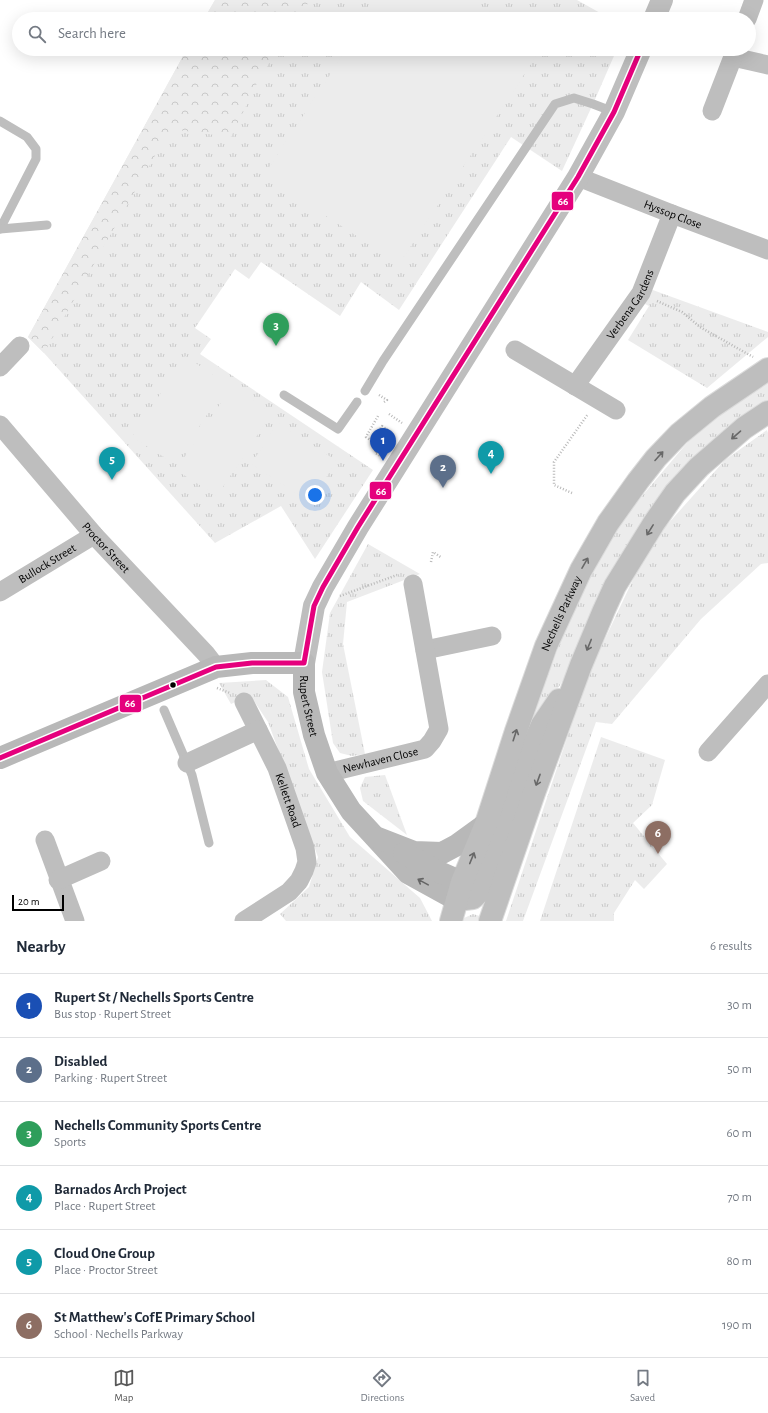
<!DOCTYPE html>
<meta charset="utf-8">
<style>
body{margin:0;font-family:"Alegreya Sans",sans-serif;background:#f2f2f3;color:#1f2937}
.scale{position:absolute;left:12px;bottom:10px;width:52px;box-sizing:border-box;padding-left:4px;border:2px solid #000;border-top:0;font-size:11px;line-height:14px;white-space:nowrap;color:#000;-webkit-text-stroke:3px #fff;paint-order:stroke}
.you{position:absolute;left:315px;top:495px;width:14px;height:14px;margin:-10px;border:3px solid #fff;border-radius:50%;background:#1a73e8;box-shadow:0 0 0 6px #1a73e833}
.badge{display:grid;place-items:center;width:26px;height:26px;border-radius:50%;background:#595959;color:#fff;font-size:13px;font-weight:700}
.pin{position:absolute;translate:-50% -33px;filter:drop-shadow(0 1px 2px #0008)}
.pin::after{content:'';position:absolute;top:21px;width:14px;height:12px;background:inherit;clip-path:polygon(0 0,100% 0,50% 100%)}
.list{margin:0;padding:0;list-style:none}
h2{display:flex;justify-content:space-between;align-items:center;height:52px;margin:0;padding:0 16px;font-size:17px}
h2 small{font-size:13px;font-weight:400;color:#747a83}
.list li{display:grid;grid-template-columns:26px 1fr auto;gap:12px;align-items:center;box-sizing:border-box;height:64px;padding:0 16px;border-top:1px solid #e0e1e3}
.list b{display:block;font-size:15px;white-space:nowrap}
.list p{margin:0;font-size:13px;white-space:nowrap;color:#747a83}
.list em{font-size:13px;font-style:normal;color:#747a83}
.icon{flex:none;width:22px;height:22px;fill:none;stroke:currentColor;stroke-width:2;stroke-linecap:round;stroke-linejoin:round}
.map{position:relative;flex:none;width:768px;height:921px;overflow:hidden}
.search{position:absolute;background:#fff;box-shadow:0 4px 16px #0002;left:12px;right:12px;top:12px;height:44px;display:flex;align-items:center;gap:10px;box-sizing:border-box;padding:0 14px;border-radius:22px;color:#747a83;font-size:15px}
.sheet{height:436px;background:#fff}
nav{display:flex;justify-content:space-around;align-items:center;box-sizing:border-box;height:56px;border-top:1px solid #e0e1e3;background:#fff;font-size:11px;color:#747a83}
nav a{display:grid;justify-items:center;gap:2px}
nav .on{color:#595959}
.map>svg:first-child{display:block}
.grass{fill:url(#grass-tufts)}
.forest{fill:url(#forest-crowns)}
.garden{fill:#ececec}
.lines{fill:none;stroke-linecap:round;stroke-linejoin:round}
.primary-casing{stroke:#dbdbdb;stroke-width:24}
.path{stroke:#b9b9b9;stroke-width:2.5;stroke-dasharray:1 2;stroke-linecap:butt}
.service{stroke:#bebebe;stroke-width:9}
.minor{stroke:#bebebe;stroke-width:19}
.tertiary{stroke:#bebebe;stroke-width:22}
.secondary{stroke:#b8b8b8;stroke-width:22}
.primary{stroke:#bebebe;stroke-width:22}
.bus-1-casing{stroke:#fff;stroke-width:8}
.bus-1{stroke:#e5007d;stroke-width:5}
.oneway{stroke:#686868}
.oneway2{stroke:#656565}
.bus-dot{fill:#000;stroke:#fff;stroke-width:1.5}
.labels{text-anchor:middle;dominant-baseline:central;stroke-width:3;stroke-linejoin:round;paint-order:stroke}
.street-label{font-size:12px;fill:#000;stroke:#fff}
.line-badge{stroke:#fff;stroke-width:1.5}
.badge-label{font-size:11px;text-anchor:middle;font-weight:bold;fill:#fff}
</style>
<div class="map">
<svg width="768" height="921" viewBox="0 0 768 921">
<defs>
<pattern id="grass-tufts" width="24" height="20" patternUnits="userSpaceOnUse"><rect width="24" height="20" fill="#ececec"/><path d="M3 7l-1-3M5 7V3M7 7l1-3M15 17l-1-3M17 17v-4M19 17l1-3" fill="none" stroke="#c9c9c9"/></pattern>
<pattern id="forest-crowns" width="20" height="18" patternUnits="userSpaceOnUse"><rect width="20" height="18" fill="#ececec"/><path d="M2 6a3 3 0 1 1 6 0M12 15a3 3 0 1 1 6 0" fill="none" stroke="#c9c9c9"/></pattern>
</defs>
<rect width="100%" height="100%" fill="#fff"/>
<g class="grass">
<path d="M 215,0 L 577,0 L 611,19 L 204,19 Z"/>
<path d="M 187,49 L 617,49 L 593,104 L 562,171 L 511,137 L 399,310 L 361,282 L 340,316 L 261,262 L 249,279 L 235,269 L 195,328 L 211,339 L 200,354 L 373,470 L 315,559 L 281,506 L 215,543 L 44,353 L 28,337 Z"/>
<path d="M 650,289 L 768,332 L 768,337 L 707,388 L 628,340 L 649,306 L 641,302 Z"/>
<path d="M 768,381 L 768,403 L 732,426 L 569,670 L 530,735 L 525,736 L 573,608 L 597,559 L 626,515 L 698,430 Z"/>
<path d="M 767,430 L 768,433 L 768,563 L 761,564 L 701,619 L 612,724 L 596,722 L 523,921 L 506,921 L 588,675 L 637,571 L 666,526 L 725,460 Z"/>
<path d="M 368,544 L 420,574 L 347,602 L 343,644 L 365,754 L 352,756 L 340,753 L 333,743 L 322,672 L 330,613 Z"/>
<path d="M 266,680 L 288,697 L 309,769 L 350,837 L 420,898 L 432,921 L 286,921 L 280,914 L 309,887 L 318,857 L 268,722 L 250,695 L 231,704 L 219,683 Z"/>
<path d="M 601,737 L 665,760 L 652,805 L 633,823 L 667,864 L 644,889 L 635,880 L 614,913 L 614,921 L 540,921 Z"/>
<path d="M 385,775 L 407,835 L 363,801 L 360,788 L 365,777 Z"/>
<path d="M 473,914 L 483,917 L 484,921 L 463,921 L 464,918 Z"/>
</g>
<g class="forest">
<path d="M 215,0 L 310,0 L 298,19 L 204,19 Z"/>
<path d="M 187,49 L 278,49 L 258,81 L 231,137 L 170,129 L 44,353 L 28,337 Z"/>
</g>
<g class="garden">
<path d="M 380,0 L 472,0 L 501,19 L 367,19 Z"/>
<path d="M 347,49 L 541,49 L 399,264 L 264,175 Z"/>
<path d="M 185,356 L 227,384 L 175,464 L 132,437 Z"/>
<path d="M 232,386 L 272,413 L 217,496 L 176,470 Z"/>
<path d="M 278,423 L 337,461 L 310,502 L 251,464 Z"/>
</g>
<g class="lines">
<g class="primary-casing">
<g id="primary">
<path d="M 457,900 L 473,898 L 482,889 L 491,859 L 519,776 L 542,725 L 559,700"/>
<path id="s8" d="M 451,921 L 462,882 L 486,824 L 516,731 L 546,646 L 581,570 L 608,523 L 638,481 L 656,458 L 679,434 L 712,407 L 768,369"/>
<path d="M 490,921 L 534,793 L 581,665 L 604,610 L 615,586 L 654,523 L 675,493 L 699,467 L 744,428 L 768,412"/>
</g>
</g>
<g class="path">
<path d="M 657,301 L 682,312 L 700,327 L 753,357"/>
<path d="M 379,395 L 387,400 L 384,402"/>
<path d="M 389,414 L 402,423"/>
<path d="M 378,416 L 366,437 L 373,442 L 382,426 L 389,431 L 375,453 L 381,456"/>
<path d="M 572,493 L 554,485 L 554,462 L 588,414"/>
<path d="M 431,562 L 433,552 L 442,558"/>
<path d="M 340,596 L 397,575"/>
<path d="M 217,688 L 230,693"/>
</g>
<g class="service">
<path d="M 0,121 L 27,137 L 36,149 L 36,159 L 0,229"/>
<path d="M 0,229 L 47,225"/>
<path d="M 365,391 L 383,361 L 555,104 L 574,98 L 593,104 L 614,112"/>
<path d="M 284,395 L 338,429 L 357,402"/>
<path d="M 164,710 L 192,775 L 209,843"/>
</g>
<g class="minor">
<path d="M 747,19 L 754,0"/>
<path d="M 733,57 L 768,65"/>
<path d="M 712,111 L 736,49"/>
<path id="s1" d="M 578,177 L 672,214 L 768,250"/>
<path d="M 515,350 L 616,410"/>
<path d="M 0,367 L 20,346"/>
<path id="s2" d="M 575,386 L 641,293 L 672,214"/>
<path id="s3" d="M 0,425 L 94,535 L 206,654 L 216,667"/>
<path id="s4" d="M 0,592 L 94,535"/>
<path d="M 425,650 L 492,636"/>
<path d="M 244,702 L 258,730"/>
<path d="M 708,752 L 768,684"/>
<path id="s5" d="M 187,763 L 258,730 L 277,768 L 305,848 L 307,862 L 304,871 L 299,881 L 289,892 L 244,921"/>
<path id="s6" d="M 327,773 L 425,749 L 432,741 L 439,729 L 413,584"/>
<path d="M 45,840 L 75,921"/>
<path d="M 58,880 L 101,861"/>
</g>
<g class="tertiary">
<path d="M 654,19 L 662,0"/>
<path d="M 304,663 L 314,606 L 323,587 L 358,527 L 578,177 L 614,112 L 641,49"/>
</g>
<g class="secondary">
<path id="s7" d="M 0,758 L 216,667 L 252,663 L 304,663 L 304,692 L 314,735 L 327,773 L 351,811 L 408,873 L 457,900"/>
<path d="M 378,838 L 414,852 L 442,853 L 457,845 L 486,824"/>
<path d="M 404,853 L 437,871 L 462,882"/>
</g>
<use href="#primary" class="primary"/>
<g class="bus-1-casing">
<path id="bus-1" d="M 0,758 L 216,667 L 252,663 L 304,663 L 314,606 L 323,587 L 358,527 L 578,177 L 614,112 L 641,49"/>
</g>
<use href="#bus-1" class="bus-1"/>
</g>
<defs><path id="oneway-shaft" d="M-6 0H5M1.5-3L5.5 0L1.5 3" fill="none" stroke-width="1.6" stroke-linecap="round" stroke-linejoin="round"/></defs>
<g class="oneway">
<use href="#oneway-shaft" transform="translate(736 435) rotate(139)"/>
<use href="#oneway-shaft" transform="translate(659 456) rotate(-48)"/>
<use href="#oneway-shaft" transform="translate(650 530) rotate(122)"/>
<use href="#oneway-shaft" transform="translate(585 563) rotate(-60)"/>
<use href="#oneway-shaft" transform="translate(589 645) rotate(112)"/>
<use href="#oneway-shaft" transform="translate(515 735) rotate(-72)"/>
<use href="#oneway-shaft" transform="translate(538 780) rotate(110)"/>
<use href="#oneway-shaft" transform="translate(472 858) rotate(-68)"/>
</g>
<use class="oneway2" href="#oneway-shaft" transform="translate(423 882) rotate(-151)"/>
<circle class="bus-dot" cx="173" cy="685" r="3.5"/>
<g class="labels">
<g class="street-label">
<text stroke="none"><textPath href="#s1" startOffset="102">Hyssop Close</textPath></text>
<text stroke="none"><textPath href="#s2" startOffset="99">Verbena Gardens</textPath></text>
<text stroke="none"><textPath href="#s3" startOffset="162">Proctor Street</textPath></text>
<text stroke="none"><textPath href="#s4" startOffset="55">Bullock Street</textPath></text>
<text stroke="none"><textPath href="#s8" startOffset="327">Nechells Parkway</textPath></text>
<text stroke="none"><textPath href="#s7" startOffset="366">Rupert Street</textPath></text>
<text stroke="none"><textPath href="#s6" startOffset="55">Newhaven Close</textPath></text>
<text stroke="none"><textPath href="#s5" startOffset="155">Kellett Road</textPath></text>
</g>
</g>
<g class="line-badge">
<rect x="551" y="191" width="23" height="20" rx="4" fill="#e5007d"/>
<rect x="369" y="481" width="23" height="19" rx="4" fill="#e5007d"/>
<rect x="119" y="694" width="23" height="19" rx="4" fill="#e5007d"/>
</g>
<g class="badge-label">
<text x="563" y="205">66</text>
<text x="381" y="495">66</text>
<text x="130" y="707">66</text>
</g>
</svg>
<div class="scale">20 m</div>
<div class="you"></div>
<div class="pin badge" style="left:383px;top:461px;background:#1a4fb4">1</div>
<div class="pin badge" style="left:443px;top:488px;background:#5c6f8a">2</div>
<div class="pin badge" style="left:276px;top:346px;background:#2e9e5b">3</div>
<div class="pin badge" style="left:491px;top:474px;background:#0f9aa8">4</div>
<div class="pin badge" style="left:112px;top:480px;background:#0f9aa8">5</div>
<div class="pin badge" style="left:658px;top:854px;background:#8d6e63">6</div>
<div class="search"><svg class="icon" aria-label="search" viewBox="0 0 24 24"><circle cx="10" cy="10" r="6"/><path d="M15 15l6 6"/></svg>Search here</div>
</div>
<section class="sheet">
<h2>Nearby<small>6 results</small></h2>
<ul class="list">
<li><span class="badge" style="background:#1a4fb4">1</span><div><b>Rupert St / Nechells Sports Centre</b><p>Bus stop · Rupert Street</p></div><em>30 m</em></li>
<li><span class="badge" style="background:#5c6f8a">2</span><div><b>Disabled</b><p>Parking · Rupert Street</p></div><em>50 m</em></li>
<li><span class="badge" style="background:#2e9e5b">3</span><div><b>Nechells Community Sports Centre</b><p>Sports</p></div><em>60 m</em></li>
<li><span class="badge" style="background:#0f9aa8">4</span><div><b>Barnados Arch Project</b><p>Place · Rupert Street</p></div><em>70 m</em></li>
<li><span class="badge" style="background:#0f9aa8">5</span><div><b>Cloud One Group</b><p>Place · Proctor Street</p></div><em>80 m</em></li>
<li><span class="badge" style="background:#8d6e63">6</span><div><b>St Matthew's CofE Primary School</b><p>School · Nechells Parkway</p></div><em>190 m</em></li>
</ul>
</section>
<nav>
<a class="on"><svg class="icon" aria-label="map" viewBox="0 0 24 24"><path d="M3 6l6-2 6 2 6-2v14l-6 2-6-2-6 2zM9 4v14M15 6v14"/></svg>Map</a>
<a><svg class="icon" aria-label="directions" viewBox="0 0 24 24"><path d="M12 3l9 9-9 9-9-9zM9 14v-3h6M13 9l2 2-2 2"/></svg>Directions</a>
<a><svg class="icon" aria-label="saved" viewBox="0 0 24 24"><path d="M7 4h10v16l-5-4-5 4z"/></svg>Saved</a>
</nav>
